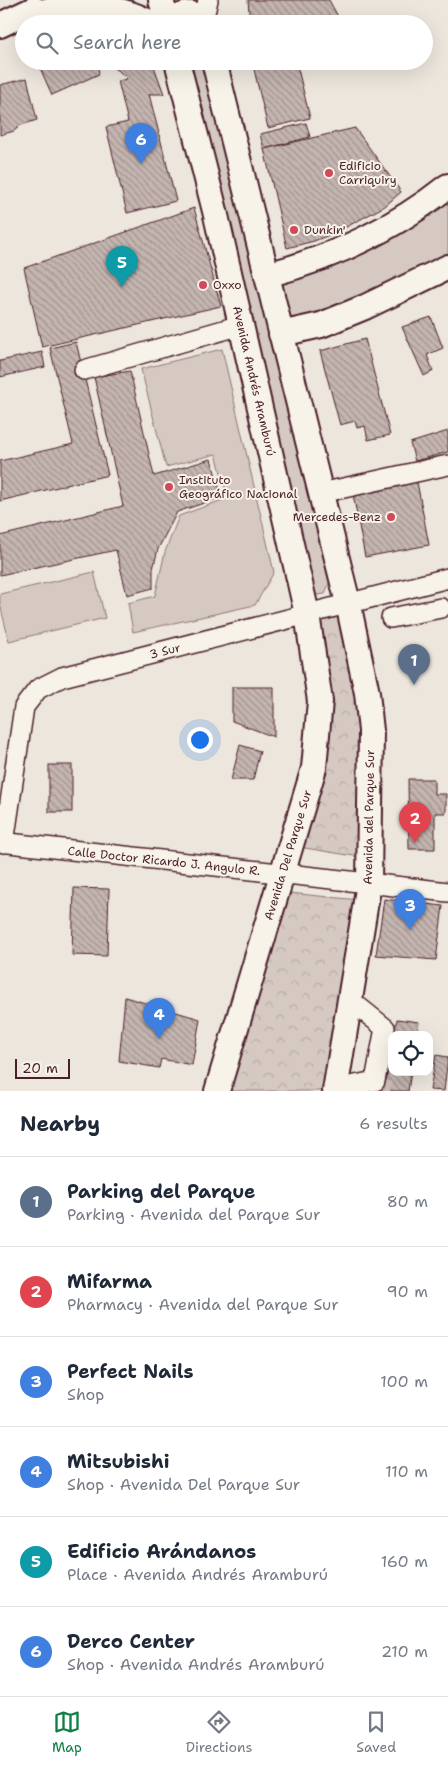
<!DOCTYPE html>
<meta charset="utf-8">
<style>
body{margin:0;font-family:"Shantell Sans",sans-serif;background:#f6f6f7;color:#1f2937}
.controls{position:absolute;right:15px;bottom:15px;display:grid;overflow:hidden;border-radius:10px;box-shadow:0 5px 20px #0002}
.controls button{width:45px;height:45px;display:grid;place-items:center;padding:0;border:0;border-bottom:1px solid #e0e1e3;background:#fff;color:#1f2937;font:25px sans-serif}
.scale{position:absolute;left:15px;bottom:12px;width:55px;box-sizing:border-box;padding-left:5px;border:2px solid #4a1f2b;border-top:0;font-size:14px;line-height:18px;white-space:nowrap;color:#4a1f2b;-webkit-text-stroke:4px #f7f3e8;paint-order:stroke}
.you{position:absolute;left:199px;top:739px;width:18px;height:18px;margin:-12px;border:4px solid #fff;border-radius:50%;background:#1a73e8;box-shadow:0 0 0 8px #1a73e833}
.badge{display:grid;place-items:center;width:32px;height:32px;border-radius:50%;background:#0b8043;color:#fff;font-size:16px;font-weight:700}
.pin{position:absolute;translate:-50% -41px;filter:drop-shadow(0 1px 2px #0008)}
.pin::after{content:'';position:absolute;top:26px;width:18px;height:15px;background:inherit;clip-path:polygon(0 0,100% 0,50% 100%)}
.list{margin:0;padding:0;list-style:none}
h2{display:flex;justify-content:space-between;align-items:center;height:65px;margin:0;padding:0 20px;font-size:21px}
h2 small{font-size:16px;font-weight:400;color:#747a83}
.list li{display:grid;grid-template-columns:32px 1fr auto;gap:15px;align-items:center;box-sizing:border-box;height:90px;padding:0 20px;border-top:1px solid #e0e1e3}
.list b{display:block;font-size:19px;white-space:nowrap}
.list p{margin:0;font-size:16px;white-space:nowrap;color:#747a83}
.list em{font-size:16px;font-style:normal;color:#747a83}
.icon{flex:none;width:28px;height:28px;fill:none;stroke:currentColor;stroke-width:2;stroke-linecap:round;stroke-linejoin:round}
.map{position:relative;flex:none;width:448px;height:1091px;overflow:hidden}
.search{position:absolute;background:#fff;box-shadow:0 5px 20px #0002;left:15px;right:15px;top:15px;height:55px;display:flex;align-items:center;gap:12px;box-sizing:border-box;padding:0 18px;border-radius:28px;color:#747a83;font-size:19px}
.sheet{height:605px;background:#fff}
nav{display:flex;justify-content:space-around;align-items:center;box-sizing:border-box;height:70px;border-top:1px solid #e0e1e3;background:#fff;font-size:14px;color:#747a83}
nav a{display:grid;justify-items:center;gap:2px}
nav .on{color:#0b8043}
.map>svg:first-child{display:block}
.grass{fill:#d5c9c2;stroke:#907476}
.park{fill:url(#park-crowns);stroke:#907476}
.building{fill:url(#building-back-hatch);stroke:#4a1f2b}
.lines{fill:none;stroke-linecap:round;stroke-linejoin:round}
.minor-tunnel{stroke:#ccbeb9;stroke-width:19;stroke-dasharray:19 9;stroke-linecap:butt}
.minor-casing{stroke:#4a1f2b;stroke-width:22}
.major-casing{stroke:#4a1f2b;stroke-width:28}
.minor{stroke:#f7f3e8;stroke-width:19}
.major{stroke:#f7f3e8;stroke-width:24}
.poi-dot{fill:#d1495b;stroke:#f7f3e8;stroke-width:2}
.labels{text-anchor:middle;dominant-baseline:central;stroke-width:4;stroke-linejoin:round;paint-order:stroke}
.poi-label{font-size:12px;fill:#4a1f2b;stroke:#f7f3e8;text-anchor:start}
.street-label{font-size:12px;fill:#4a1f2b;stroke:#f7f3e8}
</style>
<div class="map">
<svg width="448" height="1091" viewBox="0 0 448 1091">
<defs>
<pattern id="park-crowns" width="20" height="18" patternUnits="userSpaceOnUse" patternTransform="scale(1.25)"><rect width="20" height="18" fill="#d5c9c2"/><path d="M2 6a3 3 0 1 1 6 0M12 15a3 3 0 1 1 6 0" fill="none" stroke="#b8aca7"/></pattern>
<pattern id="building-back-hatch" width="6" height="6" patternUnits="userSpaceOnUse" patternTransform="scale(1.25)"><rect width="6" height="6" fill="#c4b5b0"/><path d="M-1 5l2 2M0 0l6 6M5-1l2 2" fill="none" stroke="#a1938f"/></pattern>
</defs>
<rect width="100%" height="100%" fill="#ece6dd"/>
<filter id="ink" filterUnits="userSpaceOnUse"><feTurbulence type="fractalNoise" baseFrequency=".02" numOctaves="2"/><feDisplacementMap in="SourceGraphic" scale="10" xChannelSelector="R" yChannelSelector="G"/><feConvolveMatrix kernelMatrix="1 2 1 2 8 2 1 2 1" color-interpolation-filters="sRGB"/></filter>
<g filter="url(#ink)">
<g class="grass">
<path d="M 183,61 L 208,61 L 329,583 L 325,594 L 318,595 L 313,593 Z"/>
<path d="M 448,192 L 448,255 L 359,297 L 293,320 C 286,309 278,296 283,284 Z"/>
<path d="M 222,349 L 274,572 L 255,605 L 133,632 L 128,603 L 155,596 L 165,552 L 179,516 L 228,498 L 216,454 L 166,467 L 141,369 Z"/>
<path d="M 94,572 L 105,618 L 9,641 L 0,604 L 0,594 Z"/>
</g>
<g class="park">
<path d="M 339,615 L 360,697 L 360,857 L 299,847 L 317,620 Z"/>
<path d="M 289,893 L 359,900 L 325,1091 L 227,1091 Z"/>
</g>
<g class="building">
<path d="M 248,0 L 329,0 L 342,24 L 250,24 Z"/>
<path d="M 37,61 L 152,61 L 164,94 L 149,94 L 176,201 L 127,213 L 106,127 L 128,122 L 118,81 L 127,79 L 118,70 L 107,65 L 98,66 L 99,74 L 52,95 Z"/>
<path d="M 252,61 L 296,61 L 310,118 L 268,128 Z"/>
<path d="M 27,78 L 37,120 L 21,125 L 14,131 L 0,135 L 0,85 Z"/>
<path d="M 306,123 L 310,137 L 264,149 L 260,134 Z"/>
<path d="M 355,128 L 401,192 L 385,206 L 337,232 L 314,241 L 287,248 L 264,149 Z"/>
<path d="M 194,208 L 221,306 L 42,347 L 24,268 Z"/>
<path d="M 431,317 L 443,348 L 427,355 L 433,371 L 424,376 L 402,327 Z"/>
<path d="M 365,339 L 390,435 L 368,440 L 365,426 L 357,428 L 355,421 L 340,425 L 320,351 Z"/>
<path d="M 76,342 L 108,475 L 0,501 L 0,461 L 73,444 L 50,348 Z"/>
<path d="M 42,352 L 45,367 L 0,377 L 0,361 Z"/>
<path d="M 130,371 L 154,476 L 211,459 L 222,497 L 177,512 L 158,549 L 153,569 L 153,588 L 127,595 L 116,550 L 0,575 L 0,536 L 123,506 L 94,377 Z"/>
<path d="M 448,431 L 448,452 L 415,461 L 410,443 Z"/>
<path d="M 416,477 L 429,545 L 365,557 L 352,489 Z"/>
<path d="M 232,687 L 274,687 L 274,737 L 232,721 Z"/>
<path d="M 240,745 L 260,751 L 253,780 L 231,780 Z"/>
<rect x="49" y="765" width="23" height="47"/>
<path d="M 408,779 L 434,779 L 434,794 L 446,794 L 446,813 L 435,813 L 435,849 L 409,849 Z"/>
<path d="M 74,888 L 109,889 L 107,956 L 72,955 Z"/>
<path d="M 384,899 L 443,906 L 436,960 L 376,955 Z"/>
<path d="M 125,997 L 200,1019 L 192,1065 L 161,1059 L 159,1068 L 119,1061 Z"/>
<path d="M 397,1019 L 419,1022 L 417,1035 L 394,1035 Z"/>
<path d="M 392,1047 L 392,1072 L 411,1072 L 408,1091 L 384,1091 Z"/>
<path d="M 436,1055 L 448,1057 L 444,1091 L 430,1090 Z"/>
</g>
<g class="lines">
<path class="minor-tunnel" d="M 384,1090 L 390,1091"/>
<g class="minor-casing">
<g id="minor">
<path d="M 204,17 L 208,0"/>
<path d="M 84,370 L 241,325"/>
<path d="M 321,493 L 448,465"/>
<path d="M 391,618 L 441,608"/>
<path d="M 0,842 L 448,892"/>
<path d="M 4,843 L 24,707 L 38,689 L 62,677 L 448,578"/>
<path d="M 335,1089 L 375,1081 L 385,1028 L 350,1000"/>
</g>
</g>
<g class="major-casing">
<g id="major">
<path d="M 161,0 L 168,24"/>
<path d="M 21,16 C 69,5 110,0 153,24"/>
<path d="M 172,24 C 180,11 197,10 205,24"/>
<path d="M 0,25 L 34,9"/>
<path d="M 177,61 L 215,211 L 307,614 L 320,701 L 314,768 L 217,1091"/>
<path d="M 214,61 L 348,603 L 367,693 L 371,731 L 369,883 L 335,1091"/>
<path d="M 267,275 C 332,258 395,228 448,186"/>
<path d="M 281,334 L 321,325 L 365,307 L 448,267"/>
</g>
</g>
<use href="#minor" class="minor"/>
<use href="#major" class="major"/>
</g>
</g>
<g class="poi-dot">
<circle cx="329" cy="173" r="5"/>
<circle cx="294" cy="230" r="5"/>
<circle cx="203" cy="285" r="5"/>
<circle cx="169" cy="487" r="5"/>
<circle cx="391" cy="517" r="5"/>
</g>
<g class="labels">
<g class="poi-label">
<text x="339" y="166">Edificio<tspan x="339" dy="14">Carriquiry</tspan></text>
<text x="304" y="230">Dunkin'</text>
<text x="213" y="285">Oxxo</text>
<text x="179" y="480">Instituto<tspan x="179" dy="14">Geográfico Nacional</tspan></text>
<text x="381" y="517" text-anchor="end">Mercedes-Benz</text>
</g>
<g class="street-label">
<text transform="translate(254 381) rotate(77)">Avenida Andrés Aramburú</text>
<text transform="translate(165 651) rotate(-14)">3 Sur</text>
<text transform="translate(369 817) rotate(-89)">Avenida del Parque Sur</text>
<text transform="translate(288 855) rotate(-73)">Avenida Del Parque Sur</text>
<text transform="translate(164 861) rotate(6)">Calle Doctor Ricardo J. Angulo R.</text>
</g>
</g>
</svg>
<div class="controls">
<button><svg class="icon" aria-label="locate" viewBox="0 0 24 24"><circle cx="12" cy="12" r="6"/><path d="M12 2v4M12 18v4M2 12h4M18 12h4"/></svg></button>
</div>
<div class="scale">20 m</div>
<div class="you"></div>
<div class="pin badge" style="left:414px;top:685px;background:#5c6f8a">1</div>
<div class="pin badge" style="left:415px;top:843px;background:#e0444e">2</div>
<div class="pin badge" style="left:410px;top:930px;background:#3f7fe0">3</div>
<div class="pin badge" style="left:159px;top:1039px;background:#3f7fe0">4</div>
<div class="pin badge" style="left:122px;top:287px;background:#0f9aa8">5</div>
<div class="pin badge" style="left:141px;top:164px;background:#3f7fe0">6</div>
<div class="search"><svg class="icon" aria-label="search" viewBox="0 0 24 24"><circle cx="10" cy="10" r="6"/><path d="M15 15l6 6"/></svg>Search here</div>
</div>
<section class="sheet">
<h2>Nearby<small>6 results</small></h2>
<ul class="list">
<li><span class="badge" style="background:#5c6f8a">1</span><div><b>Parking del Parque</b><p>Parking · Avenida del Parque Sur</p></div><em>80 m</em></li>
<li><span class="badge" style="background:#e0444e">2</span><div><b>Mifarma</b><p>Pharmacy · Avenida del Parque Sur</p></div><em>90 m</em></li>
<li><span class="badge" style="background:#3f7fe0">3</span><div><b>Perfect Nails</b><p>Shop</p></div><em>100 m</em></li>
<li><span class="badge" style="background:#3f7fe0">4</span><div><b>Mitsubishi</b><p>Shop · Avenida Del Parque Sur</p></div><em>110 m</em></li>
<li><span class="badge" style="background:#0f9aa8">5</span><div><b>Edificio Arándanos</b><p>Place · Avenida Andrés Aramburú</p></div><em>160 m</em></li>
<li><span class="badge" style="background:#3f7fe0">6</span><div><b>Derco Center</b><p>Shop · Avenida Andrés Aramburú</p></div><em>210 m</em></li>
</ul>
</section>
<nav>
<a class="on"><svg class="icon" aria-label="map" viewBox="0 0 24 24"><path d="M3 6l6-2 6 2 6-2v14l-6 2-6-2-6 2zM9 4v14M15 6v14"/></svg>Map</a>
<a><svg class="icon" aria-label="directions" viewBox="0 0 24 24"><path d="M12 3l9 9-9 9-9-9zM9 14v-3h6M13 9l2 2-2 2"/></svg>Directions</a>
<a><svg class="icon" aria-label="saved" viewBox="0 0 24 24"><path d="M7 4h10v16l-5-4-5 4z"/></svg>Saved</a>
</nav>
